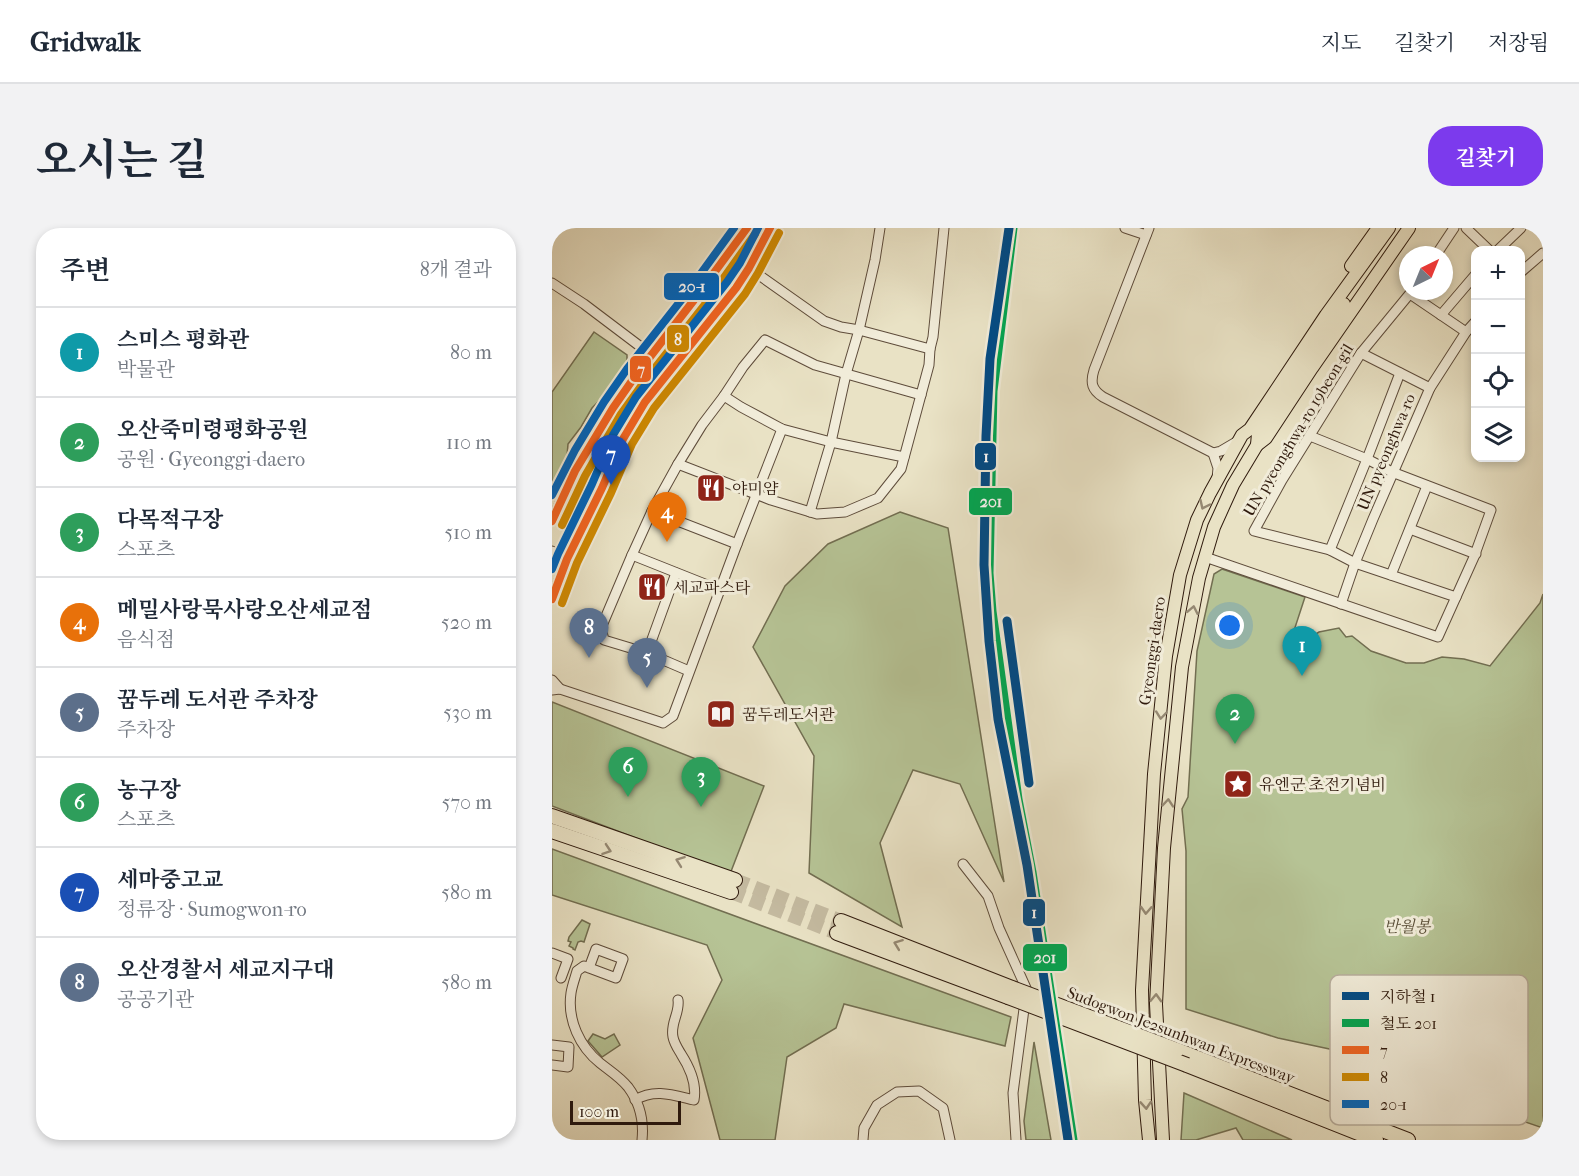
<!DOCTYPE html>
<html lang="ko">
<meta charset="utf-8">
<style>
body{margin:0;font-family:"IM FELL French Canon","Noto Serif KR",serif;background:#f2f2f3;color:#1f2937}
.controls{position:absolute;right:18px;top:18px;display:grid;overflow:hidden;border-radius:12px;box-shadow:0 3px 9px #0003}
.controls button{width:54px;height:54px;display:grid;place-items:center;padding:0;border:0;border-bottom:2px solid #e0e1e3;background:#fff;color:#1f2937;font:30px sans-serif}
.compass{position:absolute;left:847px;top:18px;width:54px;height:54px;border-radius:50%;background:#fff;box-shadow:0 3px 9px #0003;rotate:43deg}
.scale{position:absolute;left:18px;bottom:15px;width:111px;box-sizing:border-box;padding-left:6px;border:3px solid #2f1a0d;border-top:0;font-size:16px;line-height:21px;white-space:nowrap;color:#2f1a0d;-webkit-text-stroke:4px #f1ecd9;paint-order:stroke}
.you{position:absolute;left:678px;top:398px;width:21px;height:21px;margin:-15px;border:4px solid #fff;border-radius:50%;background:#1a73e8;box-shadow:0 0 0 9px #1a73e833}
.badge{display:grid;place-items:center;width:39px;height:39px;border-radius:50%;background:#7c3aed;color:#fff;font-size:20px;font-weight:700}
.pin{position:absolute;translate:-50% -50px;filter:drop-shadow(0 2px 3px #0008)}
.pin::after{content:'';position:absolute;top:32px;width:21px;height:18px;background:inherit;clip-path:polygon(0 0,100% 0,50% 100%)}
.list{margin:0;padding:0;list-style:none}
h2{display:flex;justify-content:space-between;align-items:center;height:78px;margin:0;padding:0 24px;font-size:26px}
h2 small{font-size:20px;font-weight:400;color:#747a83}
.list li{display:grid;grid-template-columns:39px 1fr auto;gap:18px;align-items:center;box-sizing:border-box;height:90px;padding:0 24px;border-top:2px solid #e0e1e3}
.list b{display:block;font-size:22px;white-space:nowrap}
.list p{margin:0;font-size:20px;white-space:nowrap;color:#747a83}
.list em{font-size:20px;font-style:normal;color:#747a83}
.icon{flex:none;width:33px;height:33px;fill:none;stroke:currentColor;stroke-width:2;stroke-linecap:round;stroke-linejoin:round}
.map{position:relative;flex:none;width:991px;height:912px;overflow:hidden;border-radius:24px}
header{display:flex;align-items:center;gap:36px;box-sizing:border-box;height:84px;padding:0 30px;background:#fff;border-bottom:2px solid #e0e1e3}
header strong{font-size:28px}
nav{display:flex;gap:33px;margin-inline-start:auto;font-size:21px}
.intro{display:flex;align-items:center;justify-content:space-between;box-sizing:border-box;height:144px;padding:0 36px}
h1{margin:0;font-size:42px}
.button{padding:15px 27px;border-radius:24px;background:#7c3aed;color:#fff;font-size:21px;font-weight:700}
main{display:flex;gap:36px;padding:0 36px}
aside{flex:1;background:#fff;border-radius:24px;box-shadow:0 3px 9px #0003}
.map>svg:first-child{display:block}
.green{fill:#b6c395;stroke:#726e51;stroke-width:1.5}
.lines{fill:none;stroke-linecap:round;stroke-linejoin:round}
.highway-tunnel{stroke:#c4baa0;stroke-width:14;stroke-dasharray:14 7;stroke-linecap:butt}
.minor-casing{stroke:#5e4c3b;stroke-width:11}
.major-casing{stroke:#2f1a0d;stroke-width:14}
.highway-casing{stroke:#2f1a0d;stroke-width:16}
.minor{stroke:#f1ecd9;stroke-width:9}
.major{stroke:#e9e2c5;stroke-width:12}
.highway{stroke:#e9e2c5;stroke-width:14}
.highway-bridge-casing{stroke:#2f1a0d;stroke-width:16;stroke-linecap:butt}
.highway-bridge{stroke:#e9e2c5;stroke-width:14}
.bus-1-casing{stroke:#f1ecd9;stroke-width:12}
.bus-2-casing{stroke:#f1ecd9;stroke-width:12}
.bus-3-casing{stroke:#f1ecd9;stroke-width:12}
.bus-1{stroke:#f26522;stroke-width:8}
.bus-2{stroke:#cf8a03;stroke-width:8}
.bus-3{stroke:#0065bd;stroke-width:8}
.rail-1-casing{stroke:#f1ecd9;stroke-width:14}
.rail-1{stroke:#00a651;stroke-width:9}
.metro-1-casing{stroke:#f1ecd9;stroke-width:14}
.metro-1{stroke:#004a85;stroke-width:9}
.oneway{stroke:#958872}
.labels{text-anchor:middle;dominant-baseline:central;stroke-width:6;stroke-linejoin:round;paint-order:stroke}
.street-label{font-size:16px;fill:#2f1a0d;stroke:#f1ecd9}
.poi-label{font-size:16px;fill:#2f1a0d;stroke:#f1ecd9;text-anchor:start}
.park-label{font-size:16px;font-style:italic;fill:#584d36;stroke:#f1ecd9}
.key{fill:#f1ecd9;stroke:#b7ad9c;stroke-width:1.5}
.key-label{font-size:16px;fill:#2f1a0d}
.line-badge{stroke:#f1ecd9;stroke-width:2}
.badge-label{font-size:16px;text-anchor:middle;font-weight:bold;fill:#fff}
</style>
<header>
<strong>Gridwalk</strong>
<nav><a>지도</a><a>길찾기</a><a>저장됨</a></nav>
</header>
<div class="intro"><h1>오시는 길</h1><a class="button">길찾기</a></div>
<main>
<aside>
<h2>주변<small>8개 결과</small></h2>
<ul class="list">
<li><span class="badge" style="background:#0f9aa8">1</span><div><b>스미스 평화관</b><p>박물관</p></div><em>80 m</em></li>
<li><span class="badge" style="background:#2e9e5b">2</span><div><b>오산죽미령평화공원</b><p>공원 · Gyeonggi-daero</p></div><em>110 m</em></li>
<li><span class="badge" style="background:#2e9e5b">3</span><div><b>다목적구장</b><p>스포츠</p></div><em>510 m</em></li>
<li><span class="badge" style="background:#e8710a">4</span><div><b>메밀사랑묵사랑오산세교점</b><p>음식점</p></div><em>520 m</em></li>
<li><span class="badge" style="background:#5c6f8a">5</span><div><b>꿈두레 도서관 주차장</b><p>주차장</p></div><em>530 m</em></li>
<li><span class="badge" style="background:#2e9e5b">6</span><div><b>농구장</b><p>스포츠</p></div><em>570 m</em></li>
<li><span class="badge" style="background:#1a4fb4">7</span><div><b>세마중고교</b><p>정류장 · Sumogwon-ro</p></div><em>580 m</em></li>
<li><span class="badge" style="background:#5c6f8a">8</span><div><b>오산경찰서 세교지구대</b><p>공공기관</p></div><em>580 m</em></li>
</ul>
</aside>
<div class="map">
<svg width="991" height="912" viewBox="0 0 991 912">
<rect width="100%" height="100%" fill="#e9e2c5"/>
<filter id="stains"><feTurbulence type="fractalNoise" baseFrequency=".00333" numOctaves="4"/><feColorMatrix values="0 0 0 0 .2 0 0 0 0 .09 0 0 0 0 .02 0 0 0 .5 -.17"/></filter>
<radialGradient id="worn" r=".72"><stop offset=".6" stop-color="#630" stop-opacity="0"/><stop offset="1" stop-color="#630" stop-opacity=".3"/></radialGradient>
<g class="green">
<path d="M 42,104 L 75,127 L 75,136 L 62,153 L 55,165 L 40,180 L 29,199 L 16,216 L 15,228 L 0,259 L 0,164 Z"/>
<path d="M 348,284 L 396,300 L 452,654 L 408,556 L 361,542 L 328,615 L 350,699 L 257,645 L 262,528 L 201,419 L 233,358 L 276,316 Z"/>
<path d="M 670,341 L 753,369 L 735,424 L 767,404 L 787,400 L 794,409 L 800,408 L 819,423 L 854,435 L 872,435 L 890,429 L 912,431 L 938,438 L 988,375 L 991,366 L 991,900 L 935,881 L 829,832 L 726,810 L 634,781 L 634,623 L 630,581 L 636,569 L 645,423 L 662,346 Z"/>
<path d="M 0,474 L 212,558 L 178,646 L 0,578 Z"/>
<path d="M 0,621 L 459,789 L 453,818 L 292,776 L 284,800 L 235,829 L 223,912 L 168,912 L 141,810 L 170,752 L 155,717 L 0,667 Z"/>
<path d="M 30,692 L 38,696 L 32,714 L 29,713 L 26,714 L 23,722 L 21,721 L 21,720 L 17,718 L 19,714 L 16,713 L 17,709 Z"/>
<path d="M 41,806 L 53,811 L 62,806 L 68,817 L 50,829 L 36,813 Z"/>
<path d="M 482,814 L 499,912 L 474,912 L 472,893 Z"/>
<path d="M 632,865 L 740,912 L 691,912 L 684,900 L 644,912 L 629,912 Z"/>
</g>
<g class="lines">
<g class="highway-tunnel">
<path d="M 183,652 L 289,693"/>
<path d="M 179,664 L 285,705"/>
</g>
<g class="minor-casing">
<g id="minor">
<path d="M 573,0 L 594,7"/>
<path d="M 597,0 L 542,142 C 538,155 540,162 551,169 L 661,225 L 669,223 L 686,213"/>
<path d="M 914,0 L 937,22"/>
<path d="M 946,22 L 969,0"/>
<path d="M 884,27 L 902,0"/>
<path d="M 197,40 L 272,93 L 289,99 L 307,102 L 378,121 L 381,109 L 392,0"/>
<path d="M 969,44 L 991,25"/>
<path d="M 0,55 L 32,76 L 118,141"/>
<path d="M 860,63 L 809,125 L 730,252 L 702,303 L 778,322 L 803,335 L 904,369"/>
<path d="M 858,66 L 914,104"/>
<path d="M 889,87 L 924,46"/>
<path d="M 809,125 L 878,160"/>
<path d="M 172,168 L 189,179 L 230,201 L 279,214 L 352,229"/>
<path d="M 661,225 L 666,240 L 665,251"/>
<path d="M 126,236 L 219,272 L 265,286 L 293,284 L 326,270 L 349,241 L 377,137 L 378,121"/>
<path d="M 100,283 L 185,316"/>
<path d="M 258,284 L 279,214 L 294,146 L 307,102 L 323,32 L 328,0"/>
<path d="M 0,293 C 19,248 43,205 71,165 C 87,141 107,119 124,96 C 149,65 171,32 195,0"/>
<path d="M 858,301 L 924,326"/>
<path d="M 778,322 L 815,231 L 848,145"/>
<path d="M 0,323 L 15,331"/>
<path d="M 80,327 L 168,362"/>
<path d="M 653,329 L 886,409 L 922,329 L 939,282 L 840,244 L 815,231 L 758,208"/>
<path d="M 839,347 L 875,258"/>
<path d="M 0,371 L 15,331 L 50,260 L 71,211 L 93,174 L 184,60 L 197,40 L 218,0"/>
<path d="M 789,376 L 803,335 L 821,291 L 878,160 L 914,104 L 924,93"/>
<path d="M 95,425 L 124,345"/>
<path d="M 137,443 L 95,425 L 52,412 L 49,400 L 80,327 L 100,283 L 126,236 L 150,197 L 172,168 L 191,139 L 213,112 L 263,137 L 369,167"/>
<path d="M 0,452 L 8,461"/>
<path d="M 0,462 L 8,461 L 111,495 L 121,488 L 185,316 L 230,201"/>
<path d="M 411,636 L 436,668 L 447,700 L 474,760 L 472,781 L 461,865 L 464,912"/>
<path d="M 0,725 L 16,731 L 9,750"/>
<path d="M 37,740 L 44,721 L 71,731 L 64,750 L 32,738 L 25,743 C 23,750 20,758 19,765 C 15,792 28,819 48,835 C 58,843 68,849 76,859 C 88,875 92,893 90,912"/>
<path d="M 0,817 L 17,819 L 16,839 L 0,837"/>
<path d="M 83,872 C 103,860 121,867 142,872 C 145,856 138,840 129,826 C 126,821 122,815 121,809 C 118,795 128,785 126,772"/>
<path d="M 311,912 L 312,900 L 325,877 L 345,864 L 367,863 L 391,880 L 398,912"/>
</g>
</g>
<g class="major-casing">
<g id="major">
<path d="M 799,38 L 826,0"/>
<path d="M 705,217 L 714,210 L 760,140 L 857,0"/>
<path d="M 597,912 L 593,872 L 590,762 L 602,546 L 614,428 L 628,347 L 645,292 L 658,265 L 690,207 L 698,201 L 774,87 L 837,0"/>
<path d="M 611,912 L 604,776 L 612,620 L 630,439 L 647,350 L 662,299 L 681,257 L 705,217 L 706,205 L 792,76"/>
</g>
</g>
<g class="highway-casing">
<g id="highway">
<path d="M 0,588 L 183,652"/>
<path d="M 0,603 L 179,664"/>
<path d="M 289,693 L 460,760"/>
<path d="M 285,705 L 456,769"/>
<path d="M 625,822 L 856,912"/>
<path d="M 635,837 L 824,912"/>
</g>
</g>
<use href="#minor" class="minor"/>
<use href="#major" class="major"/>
<use href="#highway" class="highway"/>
<g class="highway-bridge-casing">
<g id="highway-bridge">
<path d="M 460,760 L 625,822"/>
<path d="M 456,769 L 635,837"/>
</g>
</g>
<use href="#highway-bridge" class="highway-bridge"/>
<g class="bus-1-casing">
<g id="bus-1">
<path d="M 0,293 L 23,243 L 61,180 L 84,147 L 142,72 L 195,0"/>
<path d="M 0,371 L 15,331 L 50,260 L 71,211 L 93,174 L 184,60 L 197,40 L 218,0"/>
</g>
</g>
<g class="bus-2-casing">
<g id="bus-2">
<path d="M 10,297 L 33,248 L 69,186 L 92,154 L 151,79 L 203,6"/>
<path d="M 10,375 L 25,335 L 59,265 L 80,216 L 102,180 L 193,66 L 206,45 L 227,5"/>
</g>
</g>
<g class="bus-3-casing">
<g id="bus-3">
<path d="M 0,267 L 23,222 L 52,174 L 75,141 L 134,66 L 182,0"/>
<path d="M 0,341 L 6,326 L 40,256 L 61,207 L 84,169 L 175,54 L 188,35 L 206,0"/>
</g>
</g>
<use href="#bus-1" class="bus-1"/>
<use href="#bus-2" class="bus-2"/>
<use href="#bus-3" class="bus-3"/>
<g class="rail-1-casing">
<path id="rail-1" d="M 461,0 L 441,163 L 437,345 L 440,383 L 466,571 L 480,644 L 521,912"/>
</g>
<use href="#rail-1" class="rail-1"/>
<g class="metro-1-casing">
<g id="metro-1">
<path d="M 457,0 L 438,131 L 434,208 L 432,337 L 437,413 L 446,491 L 475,637 L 516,912"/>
<path d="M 455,393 L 477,555"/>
</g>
</g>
<use href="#metro-1" class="metro-1"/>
</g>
<defs><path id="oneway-chevron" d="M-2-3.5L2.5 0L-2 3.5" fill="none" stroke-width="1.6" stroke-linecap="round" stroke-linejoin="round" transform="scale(1.5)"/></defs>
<g class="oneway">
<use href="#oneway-chevron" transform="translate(652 277) rotate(115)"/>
<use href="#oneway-chevron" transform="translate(641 382) rotate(-79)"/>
<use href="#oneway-chevron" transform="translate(609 487) rotate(96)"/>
<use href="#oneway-chevron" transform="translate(616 575) rotate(-85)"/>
<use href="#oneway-chevron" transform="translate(55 622) rotate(19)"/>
<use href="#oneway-chevron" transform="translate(128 633) rotate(-160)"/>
<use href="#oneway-chevron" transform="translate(594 682) rotate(93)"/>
<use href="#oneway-chevron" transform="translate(346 716) rotate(-159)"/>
<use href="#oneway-chevron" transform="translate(604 770) rotate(-88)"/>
<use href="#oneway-chevron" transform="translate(594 877) rotate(86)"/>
</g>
<defs>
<g id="restaurant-square" transform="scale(1.5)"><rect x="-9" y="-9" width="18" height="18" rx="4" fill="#8f2418" stroke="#f1ecd9"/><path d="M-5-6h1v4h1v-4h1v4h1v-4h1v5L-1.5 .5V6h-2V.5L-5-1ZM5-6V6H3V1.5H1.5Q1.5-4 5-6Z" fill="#fff"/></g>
<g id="library-square" transform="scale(1.5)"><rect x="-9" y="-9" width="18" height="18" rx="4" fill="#8f2418" stroke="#f1ecd9"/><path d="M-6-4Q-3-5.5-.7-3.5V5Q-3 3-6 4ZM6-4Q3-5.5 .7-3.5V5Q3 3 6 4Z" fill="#fff"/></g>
<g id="sight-square" transform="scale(1.5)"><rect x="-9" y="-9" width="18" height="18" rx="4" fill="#8f2418" stroke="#f1ecd9"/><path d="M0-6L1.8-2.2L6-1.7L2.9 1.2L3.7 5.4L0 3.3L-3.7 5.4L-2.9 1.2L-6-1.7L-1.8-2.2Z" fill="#fff"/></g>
</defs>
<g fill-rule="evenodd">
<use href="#restaurant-square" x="159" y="260"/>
<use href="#restaurant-square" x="100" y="359"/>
<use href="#library-square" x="169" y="486"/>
<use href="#sight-square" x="686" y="556"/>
</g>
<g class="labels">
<g class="street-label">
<text transform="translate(746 202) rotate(-59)">UN pyeonghwa-ro 19beon-gil</text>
<text transform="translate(834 224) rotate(-67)">UN pyeonghwa-ro</text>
<text transform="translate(600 423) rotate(-82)">Gyeonggi-daero</text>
<text transform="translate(629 807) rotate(21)">Sudogwon Je2sunhwan Expressway</text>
</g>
<g class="poi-label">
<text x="180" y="260">야미얌</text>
<text x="121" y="359">세교파스타</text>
<text x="190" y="486">꿈두레도서관</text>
<text x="707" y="556">유엔군 초전기념비</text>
</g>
<g class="park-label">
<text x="855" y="698">반월봉</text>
</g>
</g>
<rect x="778" y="747" width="198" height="150" rx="9" class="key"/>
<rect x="790" y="764" width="27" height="8" fill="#004a85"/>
<rect x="790" y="791" width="27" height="8" fill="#00a651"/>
<rect x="790" y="818" width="27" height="8" fill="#f26522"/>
<rect x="790" y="845" width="27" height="8" fill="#cf8a03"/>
<rect x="790" y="872" width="27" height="8" fill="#0065bd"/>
<g class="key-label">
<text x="828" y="774">지하철 1</text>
<text x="828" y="801">철도 201</text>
<text x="828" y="828">7</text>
<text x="828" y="855">8</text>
<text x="828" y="882">20-1</text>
</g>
<g class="line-badge">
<rect x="111" y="44" width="57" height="29" rx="6" fill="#0065bd"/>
<rect x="114" y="96" width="24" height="29" rx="6" fill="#cf8a03"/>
<rect x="77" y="127" width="23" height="28" rx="6" fill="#f26522"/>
<rect x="422" y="214" width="23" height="29" rx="6" fill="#004a85"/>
<rect x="416" y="259" width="45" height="29" rx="6" fill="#00a651"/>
<rect x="470" y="670" width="24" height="29" rx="6" fill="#004a85"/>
<rect x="470" y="715" width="46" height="29" rx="6" fill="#00a651"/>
</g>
<g class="badge-label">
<text x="140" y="64">20-1</text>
<text x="126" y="117">8</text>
<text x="89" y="147">7</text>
<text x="434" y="234">1</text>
<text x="439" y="279">201</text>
<text x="482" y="690">1</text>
<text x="493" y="735">201</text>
</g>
<rect width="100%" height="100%" filter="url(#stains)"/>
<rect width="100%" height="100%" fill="url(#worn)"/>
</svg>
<div class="controls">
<button>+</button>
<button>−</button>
<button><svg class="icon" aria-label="locate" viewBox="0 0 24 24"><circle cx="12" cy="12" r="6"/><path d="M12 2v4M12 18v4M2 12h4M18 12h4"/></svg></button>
<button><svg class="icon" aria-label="layers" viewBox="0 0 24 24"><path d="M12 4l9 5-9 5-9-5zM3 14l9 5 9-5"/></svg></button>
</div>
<svg class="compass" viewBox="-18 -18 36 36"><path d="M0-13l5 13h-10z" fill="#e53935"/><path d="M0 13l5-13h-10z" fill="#747a83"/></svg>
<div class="scale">100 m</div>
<div class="you"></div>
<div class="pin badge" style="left:750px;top:448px;background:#0f9aa8">1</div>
<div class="pin badge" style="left:683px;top:516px;background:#2e9e5b">2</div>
<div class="pin badge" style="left:149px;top:579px;background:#2e9e5b">3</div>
<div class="pin badge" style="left:115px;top:314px;background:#e8710a">4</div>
<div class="pin badge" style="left:95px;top:460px;background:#5c6f8a">5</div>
<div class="pin badge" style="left:76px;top:569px;background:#2e9e5b">6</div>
<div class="pin badge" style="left:59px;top:257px;background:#1a4fb4">7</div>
<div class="pin badge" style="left:37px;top:430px;background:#5c6f8a">8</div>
</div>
</main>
